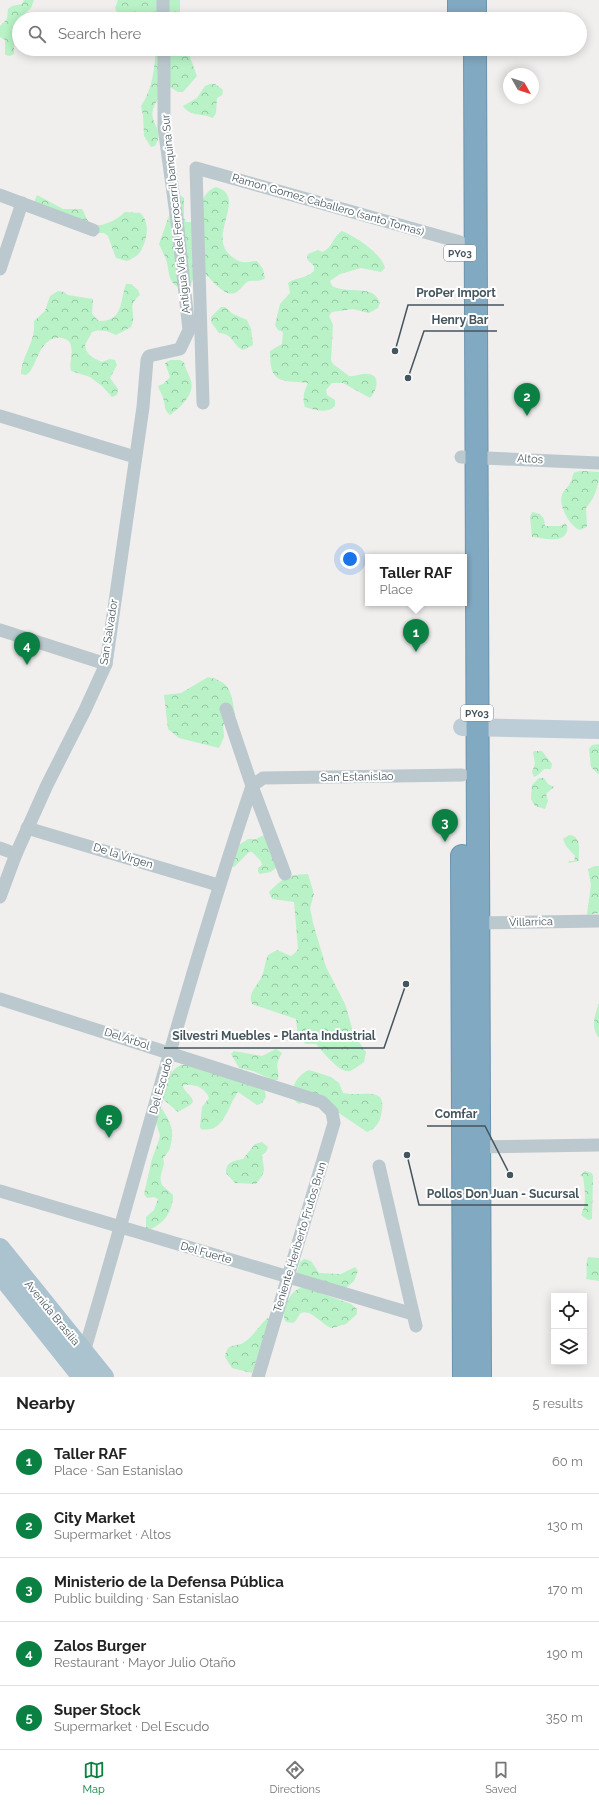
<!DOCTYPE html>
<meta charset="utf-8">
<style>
body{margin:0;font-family:Raleway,sans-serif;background:#f6f6f6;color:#222}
.controls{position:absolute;right:12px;bottom:12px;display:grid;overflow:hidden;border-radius:0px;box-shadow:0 2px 10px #0003}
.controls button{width:36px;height:36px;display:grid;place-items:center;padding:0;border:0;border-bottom:1px solid #e0e0e0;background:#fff;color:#222;font:20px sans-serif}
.compass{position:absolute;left:503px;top:68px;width:36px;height:36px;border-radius:50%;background:#fff;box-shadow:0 2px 10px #0003;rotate:129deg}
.you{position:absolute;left:350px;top:559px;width:14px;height:14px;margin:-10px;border:3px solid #fff;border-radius:50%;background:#1a73e8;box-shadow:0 0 0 6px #1a73e833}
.badge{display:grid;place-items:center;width:26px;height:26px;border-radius:50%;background:#0b8043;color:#fff;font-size:13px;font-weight:700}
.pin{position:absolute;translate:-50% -33px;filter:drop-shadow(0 1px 2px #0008)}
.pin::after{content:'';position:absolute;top:21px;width:14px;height:12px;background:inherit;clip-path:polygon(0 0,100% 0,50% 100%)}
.popup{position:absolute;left:365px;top:554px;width:102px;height:52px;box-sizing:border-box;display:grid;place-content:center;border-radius:0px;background:#fff;filter:drop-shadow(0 1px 3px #0005);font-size:13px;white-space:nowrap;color:#767676}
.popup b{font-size:15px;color:#222}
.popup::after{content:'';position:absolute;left:50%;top:100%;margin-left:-8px;border:8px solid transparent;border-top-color:#fff}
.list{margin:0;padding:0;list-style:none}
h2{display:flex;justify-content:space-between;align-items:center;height:52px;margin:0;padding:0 16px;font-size:17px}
h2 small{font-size:13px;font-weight:400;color:#767676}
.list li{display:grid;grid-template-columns:26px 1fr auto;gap:12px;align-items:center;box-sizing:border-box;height:64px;padding:0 16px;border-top:1px solid #e0e0e0}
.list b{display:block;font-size:15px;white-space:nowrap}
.list p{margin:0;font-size:13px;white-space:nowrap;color:#767676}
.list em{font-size:13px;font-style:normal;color:#767676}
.icon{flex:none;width:22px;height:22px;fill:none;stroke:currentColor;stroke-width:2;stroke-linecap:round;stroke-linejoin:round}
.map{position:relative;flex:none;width:599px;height:1377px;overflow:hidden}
.search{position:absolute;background:#fff;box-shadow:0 2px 10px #0003;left:12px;right:12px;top:12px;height:44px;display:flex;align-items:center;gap:10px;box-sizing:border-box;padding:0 14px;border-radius:22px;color:#767676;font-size:15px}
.sheet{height:372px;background:#fff}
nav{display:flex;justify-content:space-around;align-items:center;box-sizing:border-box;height:56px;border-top:1px solid #e0e0e0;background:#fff;font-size:11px;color:#767676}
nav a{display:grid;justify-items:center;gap:2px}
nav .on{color:#0b8043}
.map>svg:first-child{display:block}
.forest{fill:url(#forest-crowns)}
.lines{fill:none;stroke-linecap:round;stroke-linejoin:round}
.highway-casing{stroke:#6d94ad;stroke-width:24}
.street{stroke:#bbc8ce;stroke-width:13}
.secondary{stroke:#bdcdd7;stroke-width:18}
.primary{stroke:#abc2cf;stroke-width:20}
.highway{stroke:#81a9c1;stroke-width:22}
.labels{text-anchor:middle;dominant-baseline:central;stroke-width:4;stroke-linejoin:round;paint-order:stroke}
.shield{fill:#fff;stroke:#7d888e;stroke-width:1}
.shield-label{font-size:10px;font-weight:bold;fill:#45555d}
.street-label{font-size:11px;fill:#45555d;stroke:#fff}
.leader{fill:none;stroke:#45555d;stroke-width:1.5}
.callout-dot{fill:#45555d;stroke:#fff;stroke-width:1.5}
.callout-label{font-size:12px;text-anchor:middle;font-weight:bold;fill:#45555d;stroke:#fff;stroke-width:4;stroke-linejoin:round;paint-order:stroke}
</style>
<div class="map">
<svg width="599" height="1377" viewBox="0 0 599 1377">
<defs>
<pattern id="forest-crowns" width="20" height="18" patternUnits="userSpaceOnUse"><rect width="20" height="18" fill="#b8f2c6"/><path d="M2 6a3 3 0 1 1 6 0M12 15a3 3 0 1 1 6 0" fill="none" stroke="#97c7a4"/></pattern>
</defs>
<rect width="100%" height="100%" fill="#f1eeee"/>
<g class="forest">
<path d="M 24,0 L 34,0 L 31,8 L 19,19 L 19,34 L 14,43 L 14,54 L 10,56 L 5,55 L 5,40 L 0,37 L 0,26 L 7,19 L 8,9 L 12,6 L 22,4 Z"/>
<path d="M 118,0 L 180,0 L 180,19 L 120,19 L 115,8 Z"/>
<path d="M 156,49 L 187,49 L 197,76 L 183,92 L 178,92 L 170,87 C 132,121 170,123 155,146 L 151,147 L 144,136 L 143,115 L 141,106 C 153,89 154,69 156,49 Z"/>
<path d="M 210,84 L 215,84 L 223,90 L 222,95 L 217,98 L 216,113 L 213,118 C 202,113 190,117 183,106 L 197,98 L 205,86 Z"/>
<path d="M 216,187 C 248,196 208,234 229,254 C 232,257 237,261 242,262 C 247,263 252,261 257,261 L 263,269 L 265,278 C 259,283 254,279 247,282 C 243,285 242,288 238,291 C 226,301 212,279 204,273 L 195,275 L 191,284 L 187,288 C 167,289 170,272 166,259 C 164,254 161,249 159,244 L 176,196 L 180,195 L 184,198 L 184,218 L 186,222 L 191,222 C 200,211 202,191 216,187 Z"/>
<path d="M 37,195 L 63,209 L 82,209 C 85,213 86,220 90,223 C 98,230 119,219 125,212 L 140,213 C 151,222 147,241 140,252 C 138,256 131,259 127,261 L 116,258 L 108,236 L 104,233 L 94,233 L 33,205 Z"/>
<path d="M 342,231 C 355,236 382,254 385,268 L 381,272 L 361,268 L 340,274 L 330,281 L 332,286 C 350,295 373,283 380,303 L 378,308 L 369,313 L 353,309 L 332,312 L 329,316 L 333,325 L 331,360 L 333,364 L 349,376 C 356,377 361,373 368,374 C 382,375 376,392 370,398 L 343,383 L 332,383 L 326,390 L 327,395 L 335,400 L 335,406 C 327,414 315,410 305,407 C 302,398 304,391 308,383 C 279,380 270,384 270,351 L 282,344 L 283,332 L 278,330 L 275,325 L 280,304 L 290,293 L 288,283 C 296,277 306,279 314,271 L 314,266 L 307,259 L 308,254 L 318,250 L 322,252 C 333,248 332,237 342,231 Z"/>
<path d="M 126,284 L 131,284 L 138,290 L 140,295 C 125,307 138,313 131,327 L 116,335 C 108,331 101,329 92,332 L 85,345 C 86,355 93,358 102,362 L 110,359 L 115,360 L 117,365 L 110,378 L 118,389 L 117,395 L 112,397 L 102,386 L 90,377 L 71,371 C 69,363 73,354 71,346 C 70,341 67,339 62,338 C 42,335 38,359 30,372 L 26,375 L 21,374 C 22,354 36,343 34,321 L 45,311 L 50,296 L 58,291 L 64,292 L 68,295 L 93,299 L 92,314 L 99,321 C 124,322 120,299 126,284 Z"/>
<path d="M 221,307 L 225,307 L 233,314 L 247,320 L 251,329 L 253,345 L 243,350 C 232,345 234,334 219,333 L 211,322 L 211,317 Z"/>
<path d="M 170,360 L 180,360 L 184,362 C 185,369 189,374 191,381 C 195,394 180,408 170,415 C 163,409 166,406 163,398 C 162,394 159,390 158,386 L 163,384 L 170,377 L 165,363 Z"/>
<path d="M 585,471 L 599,472 C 599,487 595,497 586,508 L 587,527 L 580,530 C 570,527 558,505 562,495 C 563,491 567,488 569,485 C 576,475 568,471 585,471 Z"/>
<path d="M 532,512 L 540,514 L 544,519 L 545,526 L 560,526 L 565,523 C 567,525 568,528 567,531 C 563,545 541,537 532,537 L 530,517 Z"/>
<path d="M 208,677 C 231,682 231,692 235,714 L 223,725 L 224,737 L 219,748 L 179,738 L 168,729 L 164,695 L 181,693 Z"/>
<path d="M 599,744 L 599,774 L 598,774 L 591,767 L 589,749 L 592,745 Z"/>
<path d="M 535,751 L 542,751 L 552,764 L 551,769 L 544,769 L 538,775 L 534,777 L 532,772 L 535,764 L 533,752 Z"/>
<path d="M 539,778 L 544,778 L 548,784 L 554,787 L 546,794 L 548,801 L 545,809 L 535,806 L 531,799 L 532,785 Z"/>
<path d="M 266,834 L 279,865 L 271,872 L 260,874 L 258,872 L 258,868 L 262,865 L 261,861 L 252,852 L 249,852 L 234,867 L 232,866 L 239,845 L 248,839 L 256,839 Z"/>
<path d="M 569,835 C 583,836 578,852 579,861 L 568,863 L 569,861 L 574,861 L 575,856 L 566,846 L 563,839 Z"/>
<path d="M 595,866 L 599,866 L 599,913 L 588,915 L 587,914 L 591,885 L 588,869 Z"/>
<path d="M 308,874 L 314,894 L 310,908 L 313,923 L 326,967 L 345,1004 L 354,1035 L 366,1052 L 364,1062 C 359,1065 355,1069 350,1071 C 340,1074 322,1051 316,1044 L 306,1044 L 298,1038 L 296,1019 L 252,1004 C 247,992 258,986 262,976 C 265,969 265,961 268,955 L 277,950 L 291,956 L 295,953 L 298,949 L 294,902 L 272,899 L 269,892 C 285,877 286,875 308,874 Z"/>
<path d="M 599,1003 L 599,1038 C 590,1027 595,1015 599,1003 Z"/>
<path d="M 276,1049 L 282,1053 C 273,1068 280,1067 278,1080 L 273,1080 L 253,1071 L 239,1068 L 231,1054 L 234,1051 L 262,1056 Z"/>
<path d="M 181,1065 L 191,1065 L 264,1087 L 266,1097 L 262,1103 L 257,1105 L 238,1092 C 227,1107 224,1134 201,1129 L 200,1127 L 202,1107 L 209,1098 C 205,1087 194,1084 183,1085 C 183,1092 192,1094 193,1102 L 190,1105 L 178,1112 L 163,1099 C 167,1085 167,1071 181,1065 Z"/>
<path d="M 309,1070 L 331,1077 L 339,1083 L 343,1093 C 362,1098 391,1082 380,1119 C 378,1125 373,1130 367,1132 L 339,1113 L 328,1114 L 322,1111 L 320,1107 L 304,1102 L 299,1104 C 285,1095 296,1075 309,1070 Z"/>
<path d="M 160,1109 L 162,1109 C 171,1123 175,1131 170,1148 C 169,1152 165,1155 163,1159 C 167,1166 156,1176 163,1186 C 166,1189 170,1192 173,1195 L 173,1198 C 171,1214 164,1223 149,1230 L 146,1228 L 146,1217 L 154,1210 L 158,1199 L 154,1197 L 147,1198 L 144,1194 L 152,1159 L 159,1140 L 160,1135 L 156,1123 Z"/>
<path d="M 262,1142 L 268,1147 L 266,1152 L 262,1155 C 264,1171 267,1170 256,1184 L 235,1183 L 226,1173 C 226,1161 234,1161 243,1159 L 255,1144 Z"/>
<path d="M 585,1171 L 592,1173 L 593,1176 L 592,1219 L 588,1220 L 581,1215 C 587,1204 585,1190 583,1177 L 580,1175 Z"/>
<path d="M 588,1257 L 599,1258 L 599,1281 L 586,1279 C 588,1272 585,1265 588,1257 Z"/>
<path d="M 304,1259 L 311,1261 L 319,1273 L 341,1274 L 355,1267 L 358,1271 L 354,1281 L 346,1288 L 300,1276 L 297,1272 L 300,1262 Z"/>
<path d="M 304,1287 L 351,1304 L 357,1309 L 357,1314 L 346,1324 L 332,1328 C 323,1326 311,1308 301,1313 C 298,1315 297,1321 293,1323 L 286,1322 C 279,1311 291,1288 304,1287 Z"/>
<path d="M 268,1318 L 270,1319 L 252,1373 L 232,1368 L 225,1357 C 227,1342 236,1347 243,1343 C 254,1337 259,1324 268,1318 Z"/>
</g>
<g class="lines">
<g class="highway-casing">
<g id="highway">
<path d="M 459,0 L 459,19"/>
<path d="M 475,19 L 475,0"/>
<path d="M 475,49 L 480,1377"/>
<path d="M 462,856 L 464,1377"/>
</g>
</g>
<g class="street">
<path d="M 163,0 L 163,19"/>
<path d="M 0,195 L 93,230"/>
<path d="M 0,269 L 22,203"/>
<path d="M 203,403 L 196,168 L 460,242"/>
<path d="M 0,416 L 135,457"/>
<path d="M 461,457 L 599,463"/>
<path d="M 0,630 L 106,664"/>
<path d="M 226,709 L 252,786 L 285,874"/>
<path d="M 27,828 L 218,885"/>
<path d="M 0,848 L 16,854"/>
<path d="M 0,897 L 16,854 L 47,785 L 85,710 L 106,664 L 143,407 L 147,360 L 149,356 L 180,349 L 189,330 L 178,229 L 164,127 L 164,49"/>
<path d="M 473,923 L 599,921"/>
<path d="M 0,999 L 322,1102 L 332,1112 L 334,1123 L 258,1377"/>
<path d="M 473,1147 L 599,1145"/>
<path d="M 379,1166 L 416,1326"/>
<path d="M 0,1191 L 413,1314"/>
<path d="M 80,1356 L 84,1352 C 140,1163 189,972 252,786 L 263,778 L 462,775"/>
</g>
<path class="secondary" d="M 462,727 L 599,730"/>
<g class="primary">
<path d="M 0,1248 L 104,1377"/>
<path d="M 0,1274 L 82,1377"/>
</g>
<use href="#highway" class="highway"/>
</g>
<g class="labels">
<g class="shield">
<rect x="444" y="245" width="32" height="16" rx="3"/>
<rect x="461" y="705" width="32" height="16" rx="3"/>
</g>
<g class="shield-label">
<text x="460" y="253">PY03</text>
<text x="477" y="713">PY03</text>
</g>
<g class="street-label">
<text transform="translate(328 205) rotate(16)">Ramon Gomez Caballero (santo Tomas)</text>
<text transform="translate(176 214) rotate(-96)">Antigua Via del Ferrocarril banquina Sur</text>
<text transform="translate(530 459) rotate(3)">Altos</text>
<text transform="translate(109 632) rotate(-81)">San Salvador</text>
<text transform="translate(357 777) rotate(-1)">San Estanislao</text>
<text transform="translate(123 856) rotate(17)">De la Virgen</text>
<text transform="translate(531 922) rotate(-1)">Villarrica</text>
<text transform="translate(127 1039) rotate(18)">Del Árbol</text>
<text transform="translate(161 1086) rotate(-74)">Del Escudo</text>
<text transform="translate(300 1237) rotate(-73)">Teniente Heriberto Frutos Brun</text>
<text transform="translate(206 1253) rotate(16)">Del Fuerte</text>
<text transform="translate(52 1313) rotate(51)">Avenida Brasilia</text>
</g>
</g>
<path class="leader" d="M395 351L408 305H504M408 378L424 331H497M406 984L384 1048H164M510 1175L485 1126H427M407 1155L419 1205H588"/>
<g class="callout-dot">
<circle cx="395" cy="351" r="4"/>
<circle cx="408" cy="378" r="4"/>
<circle cx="406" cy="984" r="4"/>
<circle cx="510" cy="1175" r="4"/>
<circle cx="407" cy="1155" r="4"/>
</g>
<g class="callout-label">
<text x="456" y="297">ProPer Import</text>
<text x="460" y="324">Henry Bar</text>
<text x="274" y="1040">Silvestri Muebles - Planta Industrial</text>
<text x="456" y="1118">Comfar</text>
<text x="503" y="1198">Pollos Don Juan - Sucursal</text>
</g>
</svg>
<div class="controls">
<button><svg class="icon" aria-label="locate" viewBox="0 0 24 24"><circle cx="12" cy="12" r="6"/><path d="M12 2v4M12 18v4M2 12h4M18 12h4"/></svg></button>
<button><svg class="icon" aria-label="layers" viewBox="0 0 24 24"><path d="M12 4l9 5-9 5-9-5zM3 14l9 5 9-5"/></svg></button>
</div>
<svg class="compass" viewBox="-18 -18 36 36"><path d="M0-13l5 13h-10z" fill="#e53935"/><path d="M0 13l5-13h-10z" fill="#767676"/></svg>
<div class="you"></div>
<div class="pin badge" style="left:416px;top:652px">1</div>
<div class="popup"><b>Taller RAF</b>Place</div>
<div class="pin badge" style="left:527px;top:416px">2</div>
<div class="pin badge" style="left:445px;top:842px">3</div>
<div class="pin badge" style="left:27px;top:665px">4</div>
<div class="pin badge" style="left:109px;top:1138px">5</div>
<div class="search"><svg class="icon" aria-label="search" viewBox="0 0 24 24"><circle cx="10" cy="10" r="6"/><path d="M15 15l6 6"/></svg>Search here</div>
</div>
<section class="sheet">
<h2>Nearby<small>5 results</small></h2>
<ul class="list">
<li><span class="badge">1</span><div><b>Taller RAF</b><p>Place · San Estanislao</p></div><em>60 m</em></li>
<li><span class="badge">2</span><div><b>City Market</b><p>Supermarket · Altos</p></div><em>130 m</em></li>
<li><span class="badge">3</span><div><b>Ministerio de la Defensa Pública</b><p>Public building · San Estanislao</p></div><em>170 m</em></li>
<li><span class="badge">4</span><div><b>Zalos Burger</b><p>Restaurant · Mayor Julio Otaño</p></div><em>190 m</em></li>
<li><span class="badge">5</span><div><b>Super Stock</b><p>Supermarket · Del Escudo</p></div><em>350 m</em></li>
</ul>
</section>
<nav>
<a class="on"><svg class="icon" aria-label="map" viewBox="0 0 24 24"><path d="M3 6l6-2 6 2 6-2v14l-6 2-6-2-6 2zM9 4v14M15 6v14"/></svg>Map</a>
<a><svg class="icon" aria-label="directions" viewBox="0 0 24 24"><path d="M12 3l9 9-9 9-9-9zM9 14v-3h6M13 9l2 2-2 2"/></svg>Directions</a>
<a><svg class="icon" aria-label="saved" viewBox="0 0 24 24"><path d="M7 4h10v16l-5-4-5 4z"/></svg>Saved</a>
</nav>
